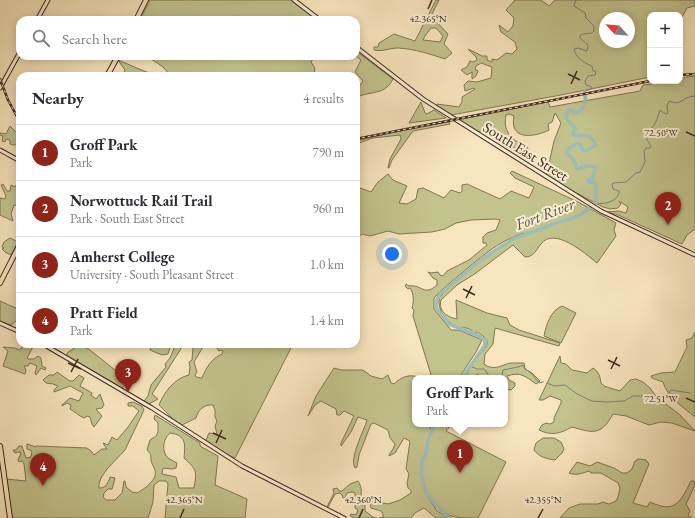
<!DOCTYPE html>
<meta charset="utf-8">
<style>
body{margin:0;font-family:"EB Garamond",serif;background:#f7f7f7;color:#2b2b33}
.controls{position:absolute;right:12px;top:12px;display:grid;overflow:hidden;border-radius:8px;box-shadow:0 2px 10px #0003}
.controls button{width:36px;height:36px;display:grid;place-items:center;padding:0;border:0;border-bottom:1px solid #e1e1e2;background:#fff;color:#2b2b33;font:20px sans-serif}
.compass{position:absolute;left:599px;top:12px;width:36px;height:36px;border-radius:50%;background:#fff;box-shadow:0 2px 10px #0003;rotate:296deg}
.you{position:absolute;left:392px;top:254px;width:14px;height:14px;margin:-10px;border:3px solid #fff;border-radius:50%;background:#1a73e8;box-shadow:0 0 0 6px #1a73e833}
.badge{display:grid;place-items:center;width:26px;height:26px;border-radius:50%;background:#8f2418;color:#fff;font-size:13px;font-weight:700}
.pin{position:absolute;translate:-50% -33px;filter:drop-shadow(0 1px 2px #0008)}
.pin::after{content:'';position:absolute;top:21px;width:14px;height:12px;background:inherit;clip-path:polygon(0 0,100% 0,50% 100%)}
.popup{position:absolute;left:412px;top:375px;width:96px;height:52px;box-sizing:border-box;display:grid;place-content:center;border-radius:8px;background:#fff;filter:drop-shadow(0 1px 3px #0005);font-size:13px;white-space:nowrap;color:#7c7c81}
.popup b{font-size:15px;color:#2b2b33}
.popup::after{content:'';position:absolute;left:50%;top:100%;margin-left:-8px;border:8px solid transparent;border-top-color:#fff}
.list{margin:0;padding:0;list-style:none}
h2{display:flex;justify-content:space-between;align-items:center;height:52px;margin:0;padding:0 16px;font-size:17px}
h2 small{font-size:13px;font-weight:400;color:#7c7c81}
.list li{display:grid;grid-template-columns:26px 1fr auto;gap:12px;align-items:center;box-sizing:border-box;height:56px;padding:0 16px;border-top:1px solid #e1e1e2}
.list b{display:block;font-size:15px;white-space:nowrap}
.list p{margin:0;font-size:13px;white-space:nowrap;color:#7c7c81}
.list em{font-size:13px;font-style:normal;color:#7c7c81}
.icon{flex:none;width:22px;height:22px;fill:none;stroke:currentColor;stroke-width:2;stroke-linecap:round;stroke-linejoin:round}
.map{position:relative;flex:none;width:695px;height:518px;overflow:hidden}
.search{position:absolute;background:#fff;box-shadow:0 2px 10px #0003;left:16px;top:16px;width:344px;height:44px;display:flex;align-items:center;gap:10px;box-sizing:border-box;padding:0 14px;border-radius:12px;color:#7c7c81;font-size:15px}
.panel{position:absolute;background:#fff;box-shadow:0 2px 10px #0003;left:16px;top:72px;width:344px;height:276px;border-radius:12px}
.map>svg:first-child{display:block}
.green{fill:#c3c38d;stroke:#817654;fill-rule:evenodd}
.lines{fill:none;stroke-linecap:round;stroke-linejoin:round}
.stream{stroke:#79817a;stroke-width:1}
.river{stroke:#9fbdb8;stroke-width:3.5}
.secondary-casing{stroke:#3f281c;stroke-width:5}
.trunk-casing{stroke:#3f281c;stroke-width:6}
.secondary{stroke:#faeed4;stroke-width:3}
.trunk{stroke:#f8e5bd;stroke-width:4}
.rail-casing{stroke:#3f281c;stroke-width:2.5}
.rail{stroke:#faeed4;stroke-width:1;stroke-dasharray:3;stroke-linecap:butt}
.ticks{fill:none;stroke:#3f281c;stroke-width:1.5}
.labels{text-anchor:middle;dominant-baseline:central;stroke-width:4;stroke-linejoin:round;paint-order:stroke}
.street-label{font-size:15px;fill:#3f281c;stroke:#faeed4}
.water-label{font-size:16px;font-style:italic;fill:#574d43;stroke:#faeed4}
.ticks-label{font-size:10px;text-anchor:middle;fill:#3f281c;stroke:#faeed4;stroke-width:4;stroke-linejoin:round;paint-order:stroke}
</style>
<div class="map">
<svg width="695" height="518" viewBox="0 0 695 518">
<rect width="100%" height="100%" fill="#f8e5bd"/>
<filter id="stains"><feTurbulence type="fractalNoise" baseFrequency=".005" numOctaves="4"/><feColorMatrix values="0 0 0 0 .2 0 0 0 0 .09 0 0 0 0 .02 0 0 0 .5 -.17"/></filter>
<radialGradient id="worn" r=".72"><stop offset=".6" stop-color="#630" stop-opacity="0"/><stop offset="1" stop-color="#630" stop-opacity=".3"/></radialGradient>
<g class="green">
<path d="M 150,0 L 291,0 L 316,19 L 140,20 Z"/>
<path d="M 436,0 L 439,0 L 431,16 L 448,34 L 444,44 L 452,53 L 445,59 C 430,54 415,49 398,48 C 390,48 382,52 374,50 L 374,47 L 378,47 L 379,43 L 394,34 L 415,41 ZM 431,28 L 436,28 L 443,36 L 440,42 L 423,40 L 425,36 Z"/>
<path d="M 515,0 L 541,0 L 549,6 L 555,0 L 695,0 L 695,6 L 687,8 L 680,21 L 680,15 L 650,15 L 650,77 L 561,95 L 451,115 L 437,106 L 437,104 L 459,107 L 462,102 L 462,97 L 475,89 L 474,88 L 465,91 L 464,85 L 468,81 L 477,82 L 491,78 L 492,67 L 481,63 L 476,66 L 475,69 L 478,71 L 476,76 L 472,79 L 472,72 L 467,75 L 461,70 L 467,67 L 470,61 L 473,62 L 477,60 L 476,57 L 468,49 L 482,56 L 487,56 L 487,60 L 492,62 L 492,59 L 497,60 L 506,53 L 512,54 L 517,49 L 515,42 L 501,32 L 499,25 L 508,32 L 513,26 L 514,18 L 506,10 ZM 605,18 L 629,18 L 629,42 L 605,42 Z"/>
<path d="M 356,51 L 393,79 C 391,82 390,85 387,87 C 380,94 365,92 356,98 L 356,87 L 358,88 L 363,81 L 355,72 L 361,60 L 356,56 Z"/>
<path d="M 147,56 L 315,56 L 311,62 L 315,68 L 314,76 L 171,76 L 163,67 Z"/>
<path d="M 118,60 L 156,76 L 123,76 L 125,70 Z"/>
<path d="M 695,76 L 695,229 L 687,235 L 682,244 L 616,214 L 609,214 L 607,212 L 619,211 L 626,213 L 628,207 L 619,201 L 621,204 L 618,208 L 610,209 L 603,207 L 546,177 L 554,141 L 561,123 L 555,113 L 552,122 L 548,124 L 549,130 C 533,138 509,140 514,116 L 509,114 L 506,115 C 502,133 514,141 528,148 L 526,153 C 513,150 506,140 495,135 L 494,132 L 487,134 L 482,130 L 479,132 L 457,119 L 548,102 L 550,107 L 640,91 L 643,85 L 652,84 L 652,83 L 661,81 L 680,81 L 680,78 Z"/>
<path d="M 421,102 L 425,113 L 427,114 L 434,110 L 446,118 L 409,123 Z"/>
<path d="M 449,122 L 450,124 L 413,131 L 392,160 L 389,168 L 388,168 L 390,159 L 401,139 L 400,135 L 373,138 L 356,144 L 356,141 L 411,128 Z"/>
<path d="M 10,126 L 16,132 L 20,130 L 20,141 C 17,145 14,146 10,144 L 10,140 L 6,139 L 5,142 L 2,141 L 3,136 L 0,135 L 0,133 L 6,134 Z"/>
<path d="M 512,171 L 578,202 L 616,223 L 614,230 L 616,236 L 597,263 C 586,254 554,226 541,244 C 536,250 534,257 525,257 L 513,245 L 476,273 L 457,285 L 441,300 C 438,311 447,317 457,319 L 456,300 L 487,313 L 507,318 L 510,325 L 519,330 L 560,343 L 559,346 L 495,328 L 493,344 L 485,354 L 484,364 C 493,371 500,366 510,363 C 514,363 519,363 524,363 L 525,369 L 532,373 L 540,381 L 536,384 C 526,377 521,371 507,376 L 509,380 L 515,383 L 515,386 L 511,390 L 505,389 L 505,378 L 484,378 L 477,374 L 475,378 L 465,378 C 468,371 473,363 478,357 C 482,350 493,344 483,336 C 480,334 479,332 475,332 L 474,334 C 471,326 463,329 456,326 C 444,321 438,310 439,298 C 458,277 496,243 524,236 L 524,233 C 497,241 478,260 457,277 C 449,284 441,290 434,298 L 434,309 L 451,330 L 459,330 L 482,340 L 476,352 L 459,378 L 432,378 L 413,316 L 414,310 L 412,308 C 414,301 414,294 410,288 L 408,289 L 405,286 L 406,284 L 409,286 C 422,284 424,297 437,285 L 437,280 L 433,278 L 428,272 L 431,273 L 438,272 L 440,275 L 443,276 L 447,271 L 469,260 L 487,245 L 486,243 L 483,243 L 483,237 L 487,233 L 496,230 L 500,220 L 496,219 L 471,220 L 456,223 L 445,229 L 432,232 L 399,234 L 388,231 L 370,236 L 362,234 L 356,238 L 356,184 L 360,188 L 371,192 L 378,182 L 388,174 L 393,180 L 407,186 L 399,203 L 407,204 L 416,199 L 418,189 L 423,188 L 444,198 L 451,190 L 460,193 L 462,191 L 462,185 L 467,184 L 500,199 L 511,191 L 529,198 L 534,187 L 515,178 L 510,173 Z"/>
<path d="M 20,179 L 19,206 L 14,205 L 11,214 L 13,221 L 0,215 L 0,198 L 5,199 L 6,196 L 1,185 L 3,184 L 7,191 L 10,191 L 11,185 L 15,187 Z"/>
<path d="M 10,238 L 18,242 L 11,255 L 5,252 L 2,249 L 4,248 L 2,247 L 4,242 Z"/>
<path d="M 0,301 L 20,310 L 20,318 L 11,325 L 0,321 Z"/>
<path d="M 562,306 L 576,313 L 561,343 L 544,336 C 546,325 551,310 562,306 Z"/>
<path d="M 695,332 L 695,417 C 683,407 667,397 663,382 L 652,378 L 651,376 L 661,373 L 675,372 L 687,347 L 686,340 L 692,338 Z"/>
<path d="M 24,344 L 32,344 L 34,345 L 27,358 L 28,359 L 34,359 L 38,356 L 41,358 L 42,366 L 46,368 L 45,370 L 41,368 L 36,375 L 35,373 L 37,366 L 30,363 L 28,366 L 24,366 L 26,370 L 25,374 L 3,366 L 8,351 L 3,347 L 15,348 L 20,350 Z"/>
<path d="M 146,344 L 171,344 L 168,354 L 162,355 L 150,350 L 151,348 Z"/>
<path d="M 176,344 L 184,344 L 152,394 L 158,399 L 149,404 L 144,401 L 148,396 L 151,385 L 166,367 L 165,364 L 170,358 Z"/>
<path d="M 195,344 L 208,344 L 203,347 L 194,362 L 197,372 L 195,375 L 196,377 L 202,378 C 206,368 212,358 222,354 L 223,351 L 222,350 L 219,351 L 216,347 L 210,344 L 293,344 L 235,458 L 223,453 L 206,440 L 209,433 L 217,434 L 215,426 L 217,421 L 215,417 L 215,410 L 213,405 C 204,404 198,410 196,418 L 182,425 L 174,420 L 159,405 C 164,392 175,378 189,375 L 190,367 L 189,362 L 192,360 L 193,348 L 195,347 Z"/>
<path d="M 76,347 L 84,347 L 90,350 L 125,378 L 128,382 L 122,388 L 67,356 L 67,353 Z"/>
<path d="M 560,356 L 561,363 L 566,364 L 572,370 L 587,373 L 593,368 C 599,372 600,376 601,383 L 604,386 L 620,391 L 630,380 L 636,379 L 643,382 L 650,388 L 655,395 L 662,399 L 667,405 L 679,414 L 695,431 L 672,423 L 661,422 L 649,425 L 626,416 L 613,414 C 601,436 593,433 572,427 C 559,434 552,436 539,430 L 542,425 L 546,423 L 550,424 L 554,422 L 554,418 L 561,403 L 561,400 L 550,396 L 543,400 L 539,400 Z"/>
<path d="M 334,368 L 341,370 L 363,370 L 371,376 L 382,379 L 388,375 L 391,383 L 394,384 C 401,377 410,373 420,378 L 415,378 L 415,424 L 431,424 L 430,428 L 432,429 L 434,425 L 452,424 L 446,431 L 506,462 L 478,518 C 452,518 448,518 430,500 L 437,511 L 448,518 L 436,518 L 424,508 L 415,513 L 411,518 L 379,518 L 383,517 L 383,514 L 381,511 L 371,508 L 369,500 L 388,504 L 400,500 L 411,493 L 411,490 L 408,488 L 407,483 L 409,474 L 406,469 L 410,441 L 404,438 L 395,453 L 389,456 L 389,455 L 393,449 L 395,444 L 390,438 L 388,430 L 374,423 L 371,424 L 359,455 L 357,467 L 355,468 C 349,458 364,431 367,420 L 358,417 L 351,432 L 341,446 L 341,443 L 354,416 L 344,411 L 340,415 L 337,415 L 336,409 L 321,401 L 315,405 L 308,416 L 316,396 Z"/>
<path d="M 57,372 L 70,381 L 73,381 L 79,375 L 84,378 L 80,386 L 92,393 L 91,395 L 96,399 L 100,394 L 104,405 L 102,408 L 96,409 L 102,416 L 94,427 L 92,424 L 90,417 L 87,416 L 84,418 C 79,416 74,411 70,409 L 71,405 L 67,403 L 62,406 L 62,405 L 70,398 L 79,401 L 83,393 L 70,386 L 54,392 L 54,390 L 58,386 L 53,384 L 46,383 L 43,380 L 49,375 L 54,375 Z"/>
<path d="M 133,402 L 142,406 L 144,410 L 125,450 L 107,469 L 101,478 L 99,484 L 99,488 C 106,488 108,483 110,477 L 115,478 L 112,489 L 108,489 L 104,493 L 103,497 L 106,500 L 115,500 L 122,493 L 124,481 L 125,481 L 126,487 L 132,492 L 137,493 C 144,489 158,480 155,470 C 154,467 152,464 151,461 C 151,455 151,454 147,450 L 150,440 C 159,435 158,433 158,423 L 154,419 L 155,415 L 200,443 L 200,446 L 218,456 L 215,485 L 247,499 L 245,518 L 165,518 L 168,484 L 166,481 L 159,481 L 154,485 L 153,502 L 148,518 L 12,518 L 6,479 L 26,481 L 24,464 L 22,461 L 19,462 L 18,460 L 21,453 L 19,452 L 15,453 L 13,450 L 16,450 L 19,446 L 22,446 L 26,458 L 31,457 L 32,451 L 27,449 L 27,444 L 36,447 L 36,446 L 87,448 L 91,451 L 94,455 L 102,449 L 107,449 L 103,443 L 108,445 L 112,437 L 117,440 L 128,427 L 139,411 L 133,406 L 128,406 L 128,403 ZM 170,433 C 187,435 185,445 184,458 C 197,470 197,471 194,488 L 179,488 L 176,477 L 162,474 L 163,468 L 172,469 L 176,468 L 177,463 C 174,461 171,460 168,458 C 161,451 163,439 170,433 Z"/>
<path d="M 543,438 L 554,438 L 561,442 L 564,449 L 562,453 L 555,460 C 547,459 539,457 534,450 L 536,443 Z"/>
<path d="M 638,459 L 646,460 L 649,464 L 633,503 L 647,507 L 650,502 C 676,514 680,502 691,481 L 695,481 L 695,485 L 686,504 L 690,511 L 688,515 L 692,518 L 560,518 L 569,508 L 580,504 L 598,504 L 603,502 L 609,504 L 616,501 L 618,497 L 620,488 L 618,483 L 601,473 L 591,473 L 589,471 C 583,473 576,476 569,473 L 577,462 L 590,466 L 597,462 L 614,468 L 622,473 L 627,473 L 632,469 L 635,461 Z"/>
<path d="M 358,481 C 363,488 361,495 360,502 L 365,505 L 365,511 L 373,517 L 377,518 L 355,518 L 350,516 L 351,514 L 356,515 L 358,510 L 355,508 L 355,493 L 352,492 L 347,493 L 345,498 L 343,498 L 342,495 L 340,493 L 335,494 L 328,507 L 327,507 L 334,493 L 333,490 L 333,489 L 337,488 L 339,491 L 342,491 L 350,484 Z"/>
</g>
<g class="lines">
<g class="stream">
<path d="M 576,0 L 574,6 L 585,13 L 586,18 L 594,26 L 594,31 L 592,33 L 583,34 L 580,36 L 580,38 L 588,45 L 587,51 L 578,48 L 574,49 C 575,57 584,63 592,66 L 593,71 L 596,71 L 595,75 L 588,76 L 585,81 L 586,85 L 592,87 L 591,89 L 585,91"/>
<path d="M 596,203 C 604,205 615,202 619,194 L 619,191 L 613,189 L 612,184 L 613,183 L 626,182 L 636,173 L 640,172 L 645,162 L 644,151 L 646,148 L 650,148 L 651,146 L 646,138 L 645,134 C 657,124 655,124 660,110 L 666,114 L 668,113 L 667,106 L 669,101 C 682,107 682,96 695,96"/>
<path d="M 470,366 L 477,369 L 484,369 L 486,371 L 490,378"/>
<path d="M 500,378 L 502,376 L 503,370 L 518,367 L 524,365 L 524,368 L 531,373 L 539,383 L 543,382"/>
<path d="M 547,383 L 554,386 L 565,385 L 577,394 L 592,401 L 607,402 L 624,401 L 633,396 L 663,396 L 669,393 L 671,390 L 690,393"/>
</g>
<g class="river">
<path d="M 462,378 L 485,345 L 485,340 L 477,335 L 449,324 L 437,309 L 436,301 L 440,294 L 482,259 L 513,239 L 554,224 L 579,216 L 596,203 L 596,183 L 589,182 L 588,180 L 592,179 L 595,169 L 595,167 L 587,166 L 578,169 L 576,167 L 574,160 L 566,153 L 568,149 L 576,144 L 580,144 L 582,149 L 584,151 L 588,150 L 596,145 L 594,141 L 589,136 L 573,135 L 573,132 L 576,129 L 569,122 L 566,116 L 568,110 L 571,110 L 575,113 C 585,110 586,101 585,91"/>
<path d="M 435,424 L 428,440 L 426,453 L 422,461 L 421,473 L 425,492 L 442,512 L 450,518"/>
</g>
<g class="secondary-casing">
<g id="secondary">
<path d="M 294,0 L 320,20"/>
<path d="M 37,20 L 48,0"/>
<path d="M 356,47 L 423,99 L 601,211 L 695,255"/>
<path d="M 0,88 L 20,52"/>
<path d="M 0,150 L 20,161"/>
<path d="M 0,323 L 20,332"/>
<path d="M 43,344 L 152,408 L 242,466 L 344,518"/>
</g>
</g>
<g class="trunk-casing">
<g id="trunk">
<path d="M 136,20 L 146,0"/>
<path d="M 107,76 L 118,56"/>
<path d="M 0,283 L 20,244"/>
<path d="M 0,446 L 10,518"/>
</g>
</g>
<use href="#secondary" class="secondary"/>
<use href="#trunk" class="trunk"/>
<g class="rail-casing">
<g id="rail">
<path d="M 680,75 L 695,74"/>
<path d="M 0,79 L 8,100 L 20,122"/>
<path d="M 356,139 L 650,81"/>
</g>
</g>
<use href="#rail" class="rail"/>
</g>
<path class="ticks" d="M 428,9 L 432,0M 568,74 L 580,80M 571,84 L 577,71M 686,132 L 695,136M 463,289 L 475,295M 466,298 L 472,286M 608,360 L 620,366M 68,363 L 81,369M 611,369 L 617,357M 71,372 L 78,359M 686,398 L 695,402M 213,433 L 226,439M 216,443 L 222,430M 180,518 L 184,509M 359,518 L 363,509M 538,518 L 543,509"/>
<g class="labels">
<g class="street-label">
<text transform="translate(526 151) rotate(32)">South East Street</text>
</g>
<g class="water-label">
<text transform="translate(545 214) rotate(-21)">Fort River</text>
</g>
</g>
<g class="ticks-label">
<text x="428" y="22">42.365°N</text>
<text x="661" y="136">72.50°W</text>
<text x="661" y="402">72.51°W</text>
<text x="184" y="503">42.365°N</text>
<text x="363" y="503">42.360°N</text>
<text x="543" y="503">42.355°N</text>
</g>
<rect width="100%" height="100%" filter="url(#stains)"/>
<rect width="100%" height="100%" fill="url(#worn)"/>
</svg>
<div class="controls">
<button>+</button>
<button>−</button>
</div>
<svg class="compass" viewBox="-18 -18 36 36"><path d="M0-13l5 13h-10z" fill="#e53935"/><path d="M0 13l5-13h-10z" fill="#7c7c81"/></svg>
<div class="you"></div>
<div class="pin badge" style="left:460px;top:473px">1</div>
<div class="popup"><b>Groff Park</b>Park</div>
<div class="pin badge" style="left:668px;top:225px">2</div>
<div class="pin badge" style="left:128px;top:392px">3</div>
<div class="pin badge" style="left:43px;top:486px">4</div>
<div class="search"><svg class="icon" aria-label="search" viewBox="0 0 24 24"><circle cx="10" cy="10" r="6"/><path d="M15 15l6 6"/></svg>Search here</div>
<section class="panel">
<h2>Nearby<small>4 results</small></h2>
<ul class="list">
<li><span class="badge">1</span><div><b>Groff Park</b><p>Park</p></div><em>790 m</em></li>
<li><span class="badge">2</span><div><b>Norwottuck Rail Trail</b><p>Park · South East Street</p></div><em>960 m</em></li>
<li><span class="badge">3</span><div><b>Amherst College</b><p>University · South Pleasant Street</p></div><em>1.0 km</em></li>
<li><span class="badge">4</span><div><b>Pratt Field</b><p>Park</p></div><em>1.4 km</em></li>
</ul>
</section>
</div>
